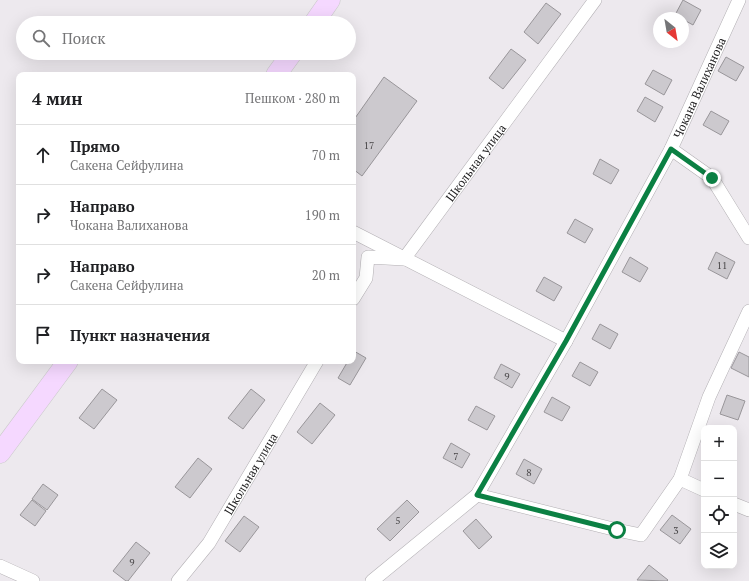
<!DOCTYPE html>
<html lang="ru">
<meta charset="utf-8">
<style>
body{margin:0;font-family:"PT Serif",serif;background:#f6f6f6;color:#202124}
.controls{position:absolute;right:12px;bottom:12px;display:grid;overflow:hidden;border-radius:8px;box-shadow:0 4px 16px #0002}
.controls button{width:36px;height:36px;display:grid;place-items:center;padding:0;border:0;border-bottom:1px solid #e0e0e0;background:#fff;color:#202124;font:20px sans-serif}
.compass{position:absolute;left:653px;top:12px;width:36px;height:36px;border-radius:50%;background:#fff;box-shadow:0 4px 16px #0002;rotate:149deg}
.stop{position:absolute;width:12px;height:12px;margin:-9px;border:3px solid #0b8043;border-radius:50%;background:#fff}
.stop.end{background:#0b8043;border-color:#fff;box-shadow:0 1px 4px #0008}
.list{margin:0;padding:0;list-style:none}
h2{display:flex;justify-content:space-between;align-items:center;height:52px;margin:0;padding:0 16px;font-size:17px}
h2 small{font-size:13px;font-weight:400;color:#757577}
.list li{display:grid;grid-template-columns:26px 1fr auto;gap:12px;align-items:center;box-sizing:border-box;height:60px;padding:0 16px;border-top:1px solid #e0e0e0}
.list b{display:block;font-size:15px;white-space:nowrap}
.list p{margin:0;font-size:13px;white-space:nowrap;color:#757577}
.list em{font-size:13px;font-style:normal;color:#757577}
.icon{flex:none;width:22px;height:22px;fill:none;stroke:currentColor;stroke-width:2;stroke-linecap:round;stroke-linejoin:round}
.map{position:relative;flex:none;width:749px;height:581px;overflow:hidden}
.search{position:absolute;background:#fff;box-shadow:0 4px 16px #0002;left:16px;top:16px;width:340px;height:44px;display:flex;align-items:center;gap:10px;box-sizing:border-box;padding:0 14px;border-radius:22px;color:#757577;font-size:15px}
.panel{position:absolute;background:#fff;box-shadow:0 4px 16px #0002;left:16px;top:72px;width:340px;height:292px;border-radius:8px}
.map>svg:first-child{display:block}
.building{fill:#ccc9ce;stroke:#99969a}
.lines{fill:none;stroke-linecap:round;stroke-linejoin:round}
.minor-casing{stroke:#b2afb3;stroke-width:14}
.primary-casing{stroke:#c9c9c9;stroke-width:21}
.minor{stroke:#fff;stroke-width:13}
.primary{stroke:#f5d8ff;stroke-width:20}
.route{stroke:#0b8043;stroke-width:5}
.labels{text-anchor:middle;dominant-baseline:central;stroke-width:3;stroke-linejoin:round;paint-order:stroke}
.number-label{font-size:10px;fill:#4a484a}
.street-label{font-size:12px;fill:#1e1d1e;stroke:#faf7fb}
</style>
<div class="map">
<svg width="749" height="581" viewBox="0 0 749 581">
<rect width="100%" height="100%" fill="#ede9ee"/>
<g class="building">
<path d="M 683,0 L 701,10 L 693,25 L 675,15 Z"/>
<path d="M 546,3 L 561,14 L 538,44 L 524,32 Z"/>
<path d="M 511,49 L 526,60 L 503,89 L 489,78 Z"/>
<path d="M 726,57 L 744,67 L 736,81 L 718,71 Z"/>
<path d="M 653,70 L 672,80 L 664,95 L 645,84 Z"/>
<path d="M 384,77 L 417,101 L 362,176 L 353,169 L 353,121 Z"/>
<path d="M 645,97 L 663,107 L 655,122 L 637,111 Z"/>
<path d="M 711,111 L 729,121 L 721,135 L 703,125 Z"/>
<path d="M 600,159 L 619,170 L 611,184 L 593,174 Z"/>
<path d="M 575,219 L 593,229 L 585,243 L 567,233 Z"/>
<path d="M 716,252 L 735,262 L 727,279 L 708,269 Z"/>
<path d="M 630,257 L 648,268 L 640,282 L 622,272 Z"/>
<path d="M 544,277 L 562,287 L 554,301 L 536,291 Z"/>
<path d="M 600,324 L 618,334 L 610,349 L 592,339 Z"/>
<path d="M 354,351 L 366,358 L 350,385 L 338,378 L 348,361 L 353,361 Z"/>
<path d="M 739,352 L 749,357 L 749,377 L 731,368 Z"/>
<path d="M 580,362 L 598,372 L 590,386 L 572,376 Z"/>
<path d="M 501,364 L 520,374 L 512,388 L 494,378 Z"/>
<path d="M 102,389 L 117,400 L 94,429 L 79,418 Z"/>
<path d="M 251,389 L 265,400 L 243,429 L 228,418 Z"/>
<path d="M 727,395 L 745,401 L 738,420 L 720,414 Z"/>
<path d="M 552,397 L 570,407 L 562,421 L 544,412 Z"/>
<path d="M 320,403 L 335,415 L 312,444 L 297,432 Z"/>
<path d="M 476,406 L 495,416 L 487,430 L 468,420 Z"/>
<path d="M 451,443 L 470,454 L 462,468 L 443,458 Z"/>
<path d="M 198,458 L 212,469 L 190,498 L 175,487 Z"/>
<path d="M 524,459 L 542,469 L 534,484 L 516,474 Z"/>
<path d="M 43,484 L 58,495 L 47,510 L 32,499 Z"/>
<path d="M 32,500 L 46,511 L 35,526 L 20,515 Z"/>
<path d="M 407,500 L 419,512 L 390,541 L 377,529 Z"/>
<path d="M 672,515 L 691,529 L 680,544 L 660,530 Z"/>
<path d="M 244,516 L 259,527 L 240,552 L 225,541 Z"/>
<path d="M 476,519 L 492,537 L 479,549 L 463,531 Z"/>
<path d="M 136,542 L 150,553 L 128,581 L 126,581 L 113,571 Z"/>
<path d="M 649,565 L 668,580 L 667,581 L 637,580 Z"/>
</g>
<g class="lines">
<g class="minor-casing">
<g id="minor">
<path d="M 671,149 L 712,178 L 749,238"/>
<path d="M 353,232 L 566,341"/>
<path id="s1" d="M 353,299 L 366,278 L 368,257 L 404,259 L 595,0"/>
<path d="M 680,479 L 704,490"/>
<path d="M 477,495 L 617,530 L 641,535 L 680,479 L 709,397 L 749,311"/>
<path d="M 734,504 L 749,510"/>
<path d="M 0,566 L 33,581"/>
<path id="s2" d="M 178,581 L 209,543 L 317,361"/>
<path id="s3" d="M 372,581 L 477,495 L 566,341 L 671,149 L 739,0"/>
</g>
</g>
<g class="primary-casing">
<g id="primary">
<path d="M 314,23 L 330,0"/>
<path d="M 276,75 L 292,53"/>
<path d="M 0,453 L 68,361"/>
</g>
</g>
<use href="#minor" class="minor"/>
<use href="#primary" class="primary"/>
</g>
<g class="lines">
<path class="route" d="M 617,530 L 477,495 L 566,341 L 671,149 L 712,178"/>
</g>
<g class="labels">
<g class="number-label">
<text x="369" y="145">17</text>
<text x="722" y="265">11</text>
<text x="507" y="376">9</text>
<text x="456" y="456">7</text>
<text x="529" y="472">8</text>
<text x="398" y="520">5</text>
<text x="676" y="530">3</text>
<text x="132" y="562">9</text>
</g>
<g class="street-label">
<text stroke="none"><textPath href="#s3" startOffset="600">Чокана Валиханова</textPath></text>
<text stroke="none"><textPath href="#s1" startOffset="202">Школьная улица</textPath></text>
<text stroke="none"><textPath href="#s2" startOffset="130">Школьная улица</textPath></text>
</g>
</g>
</svg>
<div class="controls">
<button>+</button>
<button>−</button>
<button><svg class="icon" aria-label="locate" viewBox="0 0 24 24"><circle cx="12" cy="12" r="6"/><path d="M12 2v4M12 18v4M2 12h4M18 12h4"/></svg></button>
<button><svg class="icon" aria-label="layers" viewBox="0 0 24 24"><path d="M12 4l9 5-9 5-9-5zM3 14l9 5 9-5"/></svg></button>
</div>
<svg class="compass" viewBox="-18 -18 36 36"><path d="M0-13l5 13h-10z" fill="#e53935"/><path d="M0 13l5-13h-10z" fill="#757577"/></svg>
<div class="stop" style="left:617px;top:530px"></div>
<div class="stop end" style="left:712px;top:178px"></div>
<div class="search"><svg class="icon" aria-label="search" viewBox="0 0 24 24"><circle cx="10" cy="10" r="6"/><path d="M15 15l6 6"/></svg>Поиск</div>
<section class="panel">
<h2>4 мин<small>Пешком · 280 m</small></h2>
<ul class="list">
<li><svg class="icon" aria-label="ahead" viewBox="0 0 24 24"><path d="M12 20V5M6 11l6-6 6 6"/></svg><div><b>Прямо</b><p>Сакена Сейфулина</p></div><em>70 m</em></li>
<li><svg class="icon" aria-label="right" viewBox="0 0 24 24"><path d="M7 20v-9h11M14 6l5 5-5 5"/></svg><div><b>Направо</b><p>Чокана Валиханова</p></div><em>190 m</em></li>
<li><svg class="icon" aria-label="right" viewBox="0 0 24 24"><path d="M7 20v-9h11M14 6l5 5-5 5"/></svg><div><b>Направо</b><p>Сакена Сейфулина</p></div><em>20 m</em></li>
<li><svg class="icon" aria-label="arrive" viewBox="0 0 24 24"><path d="M6 21V4h12l-3 4 3 4H6"/></svg><div><b>Пункт назначения</b></div></li>
</ul>
</section>
</div>
